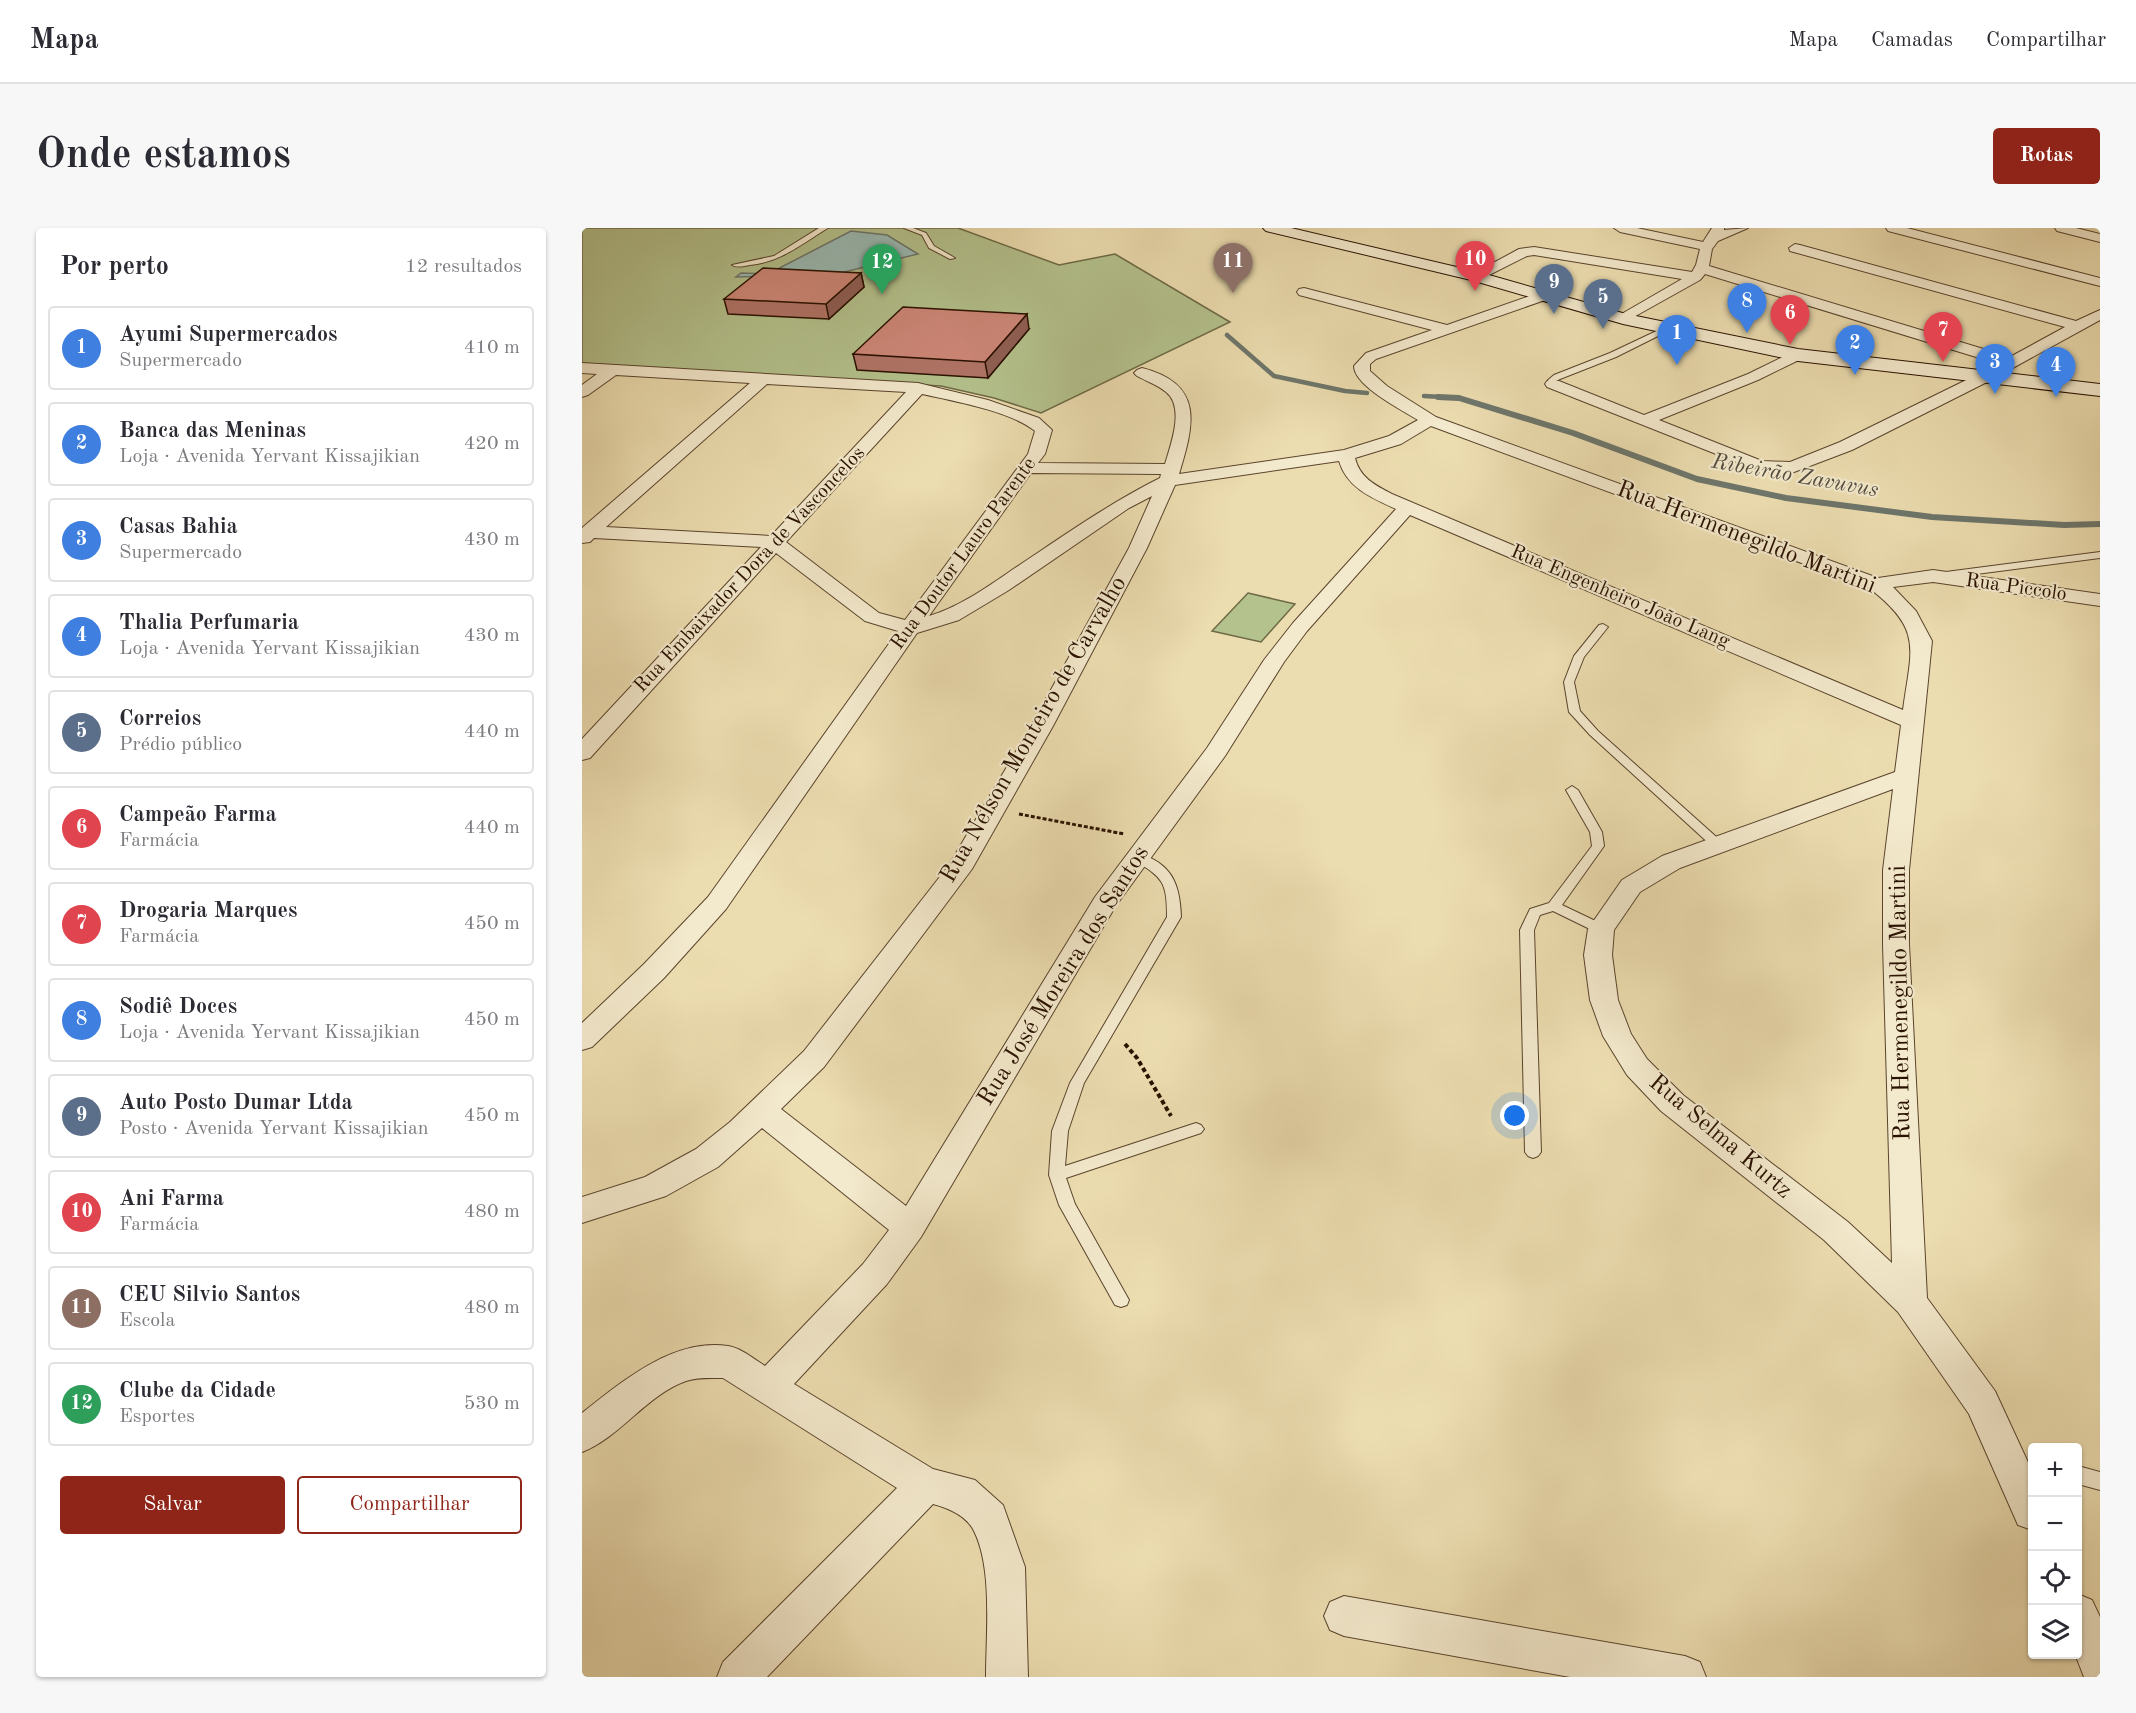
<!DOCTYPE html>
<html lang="pt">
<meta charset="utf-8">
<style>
body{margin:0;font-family:"Old Standard TT",serif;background:#f7f7f7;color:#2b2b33}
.controls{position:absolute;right:18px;bottom:18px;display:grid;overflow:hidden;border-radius:6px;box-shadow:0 2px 4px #0004}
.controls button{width:54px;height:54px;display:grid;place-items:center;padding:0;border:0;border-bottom:2px solid #e1e1e2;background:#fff;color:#2b2b33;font:30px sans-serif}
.you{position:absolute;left:933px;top:888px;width:21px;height:21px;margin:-15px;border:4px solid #fff;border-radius:50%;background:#1a73e8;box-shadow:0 0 0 9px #1a73e833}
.badge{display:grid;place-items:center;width:39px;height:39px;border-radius:50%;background:#8f2418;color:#fff;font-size:20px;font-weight:700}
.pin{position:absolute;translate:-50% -50px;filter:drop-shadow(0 2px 3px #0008)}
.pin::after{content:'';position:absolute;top:32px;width:21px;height:18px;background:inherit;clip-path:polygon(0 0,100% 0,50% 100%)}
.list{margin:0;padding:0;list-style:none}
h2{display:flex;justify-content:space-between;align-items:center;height:78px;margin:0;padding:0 24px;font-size:26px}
h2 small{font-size:20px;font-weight:400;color:#7c7c81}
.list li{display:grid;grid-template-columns:39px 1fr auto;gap:18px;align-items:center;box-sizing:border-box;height:84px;margin:0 12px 12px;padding:0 12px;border:2px solid #e1e1e2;border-radius:6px}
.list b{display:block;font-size:22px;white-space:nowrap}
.list p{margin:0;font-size:20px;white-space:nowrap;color:#7c7c81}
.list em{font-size:20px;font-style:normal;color:#7c7c81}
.actions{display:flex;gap:12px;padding:18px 24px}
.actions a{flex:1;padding:14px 0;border:2px solid #8f2418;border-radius:6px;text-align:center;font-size:21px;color:#8f2418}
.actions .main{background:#8f2418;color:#fff}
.icon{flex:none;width:33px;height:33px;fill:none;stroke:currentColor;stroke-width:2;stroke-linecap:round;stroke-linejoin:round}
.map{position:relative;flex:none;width:1518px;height:1449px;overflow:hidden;border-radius:6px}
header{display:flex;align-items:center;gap:36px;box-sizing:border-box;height:84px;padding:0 30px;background:#fff;border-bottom:2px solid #e1e1e2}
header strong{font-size:28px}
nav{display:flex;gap:33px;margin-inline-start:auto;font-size:21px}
.intro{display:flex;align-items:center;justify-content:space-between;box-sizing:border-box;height:144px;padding:0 36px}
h1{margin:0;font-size:42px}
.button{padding:15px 27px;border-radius:6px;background:#8f2418;color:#fff;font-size:21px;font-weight:700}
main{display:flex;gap:36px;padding:0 36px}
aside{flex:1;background:#fff;border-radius:6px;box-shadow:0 2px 4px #0004}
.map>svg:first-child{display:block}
.green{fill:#b4c28d;stroke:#6e6a46;stroke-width:1.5}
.water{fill:#9abab3;stroke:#6d766b;stroke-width:1.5}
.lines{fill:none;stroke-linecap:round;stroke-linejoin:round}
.stream-far1{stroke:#6d766b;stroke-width:4.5}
.stream{stroke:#6d766b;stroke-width:6}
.lane-casing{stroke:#5a442c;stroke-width:2}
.street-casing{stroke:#5a442c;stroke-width:2}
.secondary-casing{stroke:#291100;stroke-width:2}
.path-far1{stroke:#291100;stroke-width:3;stroke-dasharray:4 2;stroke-linecap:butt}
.path{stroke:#291100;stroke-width:4;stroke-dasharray:4.5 3;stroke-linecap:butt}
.lane{fill:#f3e9cc;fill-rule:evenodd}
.street{fill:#f3e9cc;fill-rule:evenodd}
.secondary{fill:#f3e9cc;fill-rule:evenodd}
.wall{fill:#b17568;stroke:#291100;stroke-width:1.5}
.shaded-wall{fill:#905f55;stroke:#291100;stroke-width:1.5}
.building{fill:#ce8879;stroke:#291100;stroke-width:1.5}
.labels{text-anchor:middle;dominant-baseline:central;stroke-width:4.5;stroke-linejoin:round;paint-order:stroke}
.far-street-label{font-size:20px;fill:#291100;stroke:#f3e9cc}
.far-water-label{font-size:22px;font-style:italic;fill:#514c3f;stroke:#f3e9cc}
.street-label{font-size:24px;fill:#291100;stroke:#f3e9cc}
</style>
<header>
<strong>Mapa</strong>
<nav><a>Mapa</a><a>Camadas</a><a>Compartilhar</a></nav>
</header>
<div class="intro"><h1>Onde estamos</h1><a class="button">Rotas</a></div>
<main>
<aside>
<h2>Por perto<small>12 resultados</small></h2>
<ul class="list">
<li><span class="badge" style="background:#3f7fe0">1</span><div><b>Ayumi Supermercados</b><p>Supermercado</p></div><em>410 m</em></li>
<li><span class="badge" style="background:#3f7fe0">2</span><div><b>Banca das Meninas</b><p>Loja · Avenida Yervant Kissajikian</p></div><em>420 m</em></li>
<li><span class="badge" style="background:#3f7fe0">3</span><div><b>Casas Bahia</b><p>Supermercado</p></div><em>430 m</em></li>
<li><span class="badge" style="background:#3f7fe0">4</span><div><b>Thalia Perfumaria</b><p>Loja · Avenida Yervant Kissajikian</p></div><em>430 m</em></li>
<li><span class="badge" style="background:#5c6f8a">5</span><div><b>Correios</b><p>Prédio público</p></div><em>440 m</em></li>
<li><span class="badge" style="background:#e0444e">6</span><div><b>Campeão Farma</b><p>Farmácia</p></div><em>440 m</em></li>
<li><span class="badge" style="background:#e0444e">7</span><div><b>Drogaria Marques</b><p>Farmácia</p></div><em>450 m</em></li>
<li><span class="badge" style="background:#3f7fe0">8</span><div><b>Sodiê Doces</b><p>Loja · Avenida Yervant Kissajikian</p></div><em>450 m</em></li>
<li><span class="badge" style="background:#5c6f8a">9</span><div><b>Auto Posto Dumar Ltda</b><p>Posto · Avenida Yervant Kissajikian</p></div><em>450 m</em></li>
<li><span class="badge" style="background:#e0444e">10</span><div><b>Ani Farma</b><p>Farmácia</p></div><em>480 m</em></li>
<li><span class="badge" style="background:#8d6e63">11</span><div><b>CEU Silvio Santos</b><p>Escola</p></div><em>480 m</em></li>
<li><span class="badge" style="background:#2e9e5b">12</span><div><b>Clube da Cidade</b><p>Esportes</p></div><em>530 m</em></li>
</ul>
<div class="actions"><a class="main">Salvar</a><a>Compartilhar</a></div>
</aside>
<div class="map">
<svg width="1518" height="1449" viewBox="0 0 1518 1449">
<rect width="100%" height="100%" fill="#ecddb0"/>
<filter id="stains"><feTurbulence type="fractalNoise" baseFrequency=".00333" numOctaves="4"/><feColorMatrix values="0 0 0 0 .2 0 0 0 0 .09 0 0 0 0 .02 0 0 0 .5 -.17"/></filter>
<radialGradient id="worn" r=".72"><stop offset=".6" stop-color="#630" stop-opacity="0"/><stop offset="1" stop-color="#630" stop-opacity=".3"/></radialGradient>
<g class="green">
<path d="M 0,0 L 376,0 L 477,37 L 533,26 L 648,94 L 459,185 L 412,170 L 359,158 L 0,137 Z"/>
<path d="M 666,365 L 713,376 L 679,414 L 630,403 Z"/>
</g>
<path class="water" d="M 269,3 L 305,7 L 336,26 L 254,46 L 154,49 L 159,45 L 186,46 Z"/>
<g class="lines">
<g class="stream-far1">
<path d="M 645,107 L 692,148 L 763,163 L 785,165"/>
<path d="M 842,168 L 878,170"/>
</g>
<path class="stream" d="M 856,169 L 877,170 L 991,205 L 1115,251 L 1204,270 L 1350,289 L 1482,297 L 1518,296"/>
<g class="lane-casing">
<g id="lane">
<path d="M 237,0 L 246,0 C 221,15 199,34 168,37 C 162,38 155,40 150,37 L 192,28 Z"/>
<path d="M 322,0 L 331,0 L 344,5 L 352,18 L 373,30 L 368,31 L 347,20 L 340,7 Z"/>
<path d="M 1083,99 L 1090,101 L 1034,129 L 978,151 L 974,153 L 974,158 L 967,156 L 966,152 L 972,147 L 1028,125 Z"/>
<path d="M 1518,324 L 1518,330 L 1356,351 L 1351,348 L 1356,345 Z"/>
<path d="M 1021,396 L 1026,399 L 1002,429 L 992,454 L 998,483 L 1016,503 L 1140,614 L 1142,617 L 1140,620 L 1132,620 L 1008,507 L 987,484 L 982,454 L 992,428 L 1017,397 Z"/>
<path d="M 990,558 L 996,562 L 1020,604 L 1022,618 L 980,677 L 1024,698 L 1026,701 L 1019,705 L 1014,704 L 971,683 L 958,687 L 952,702 L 959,924 L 956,928 L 951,930 L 946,928 L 943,924 L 938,702 L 948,681 L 967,675 L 1010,618 L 1008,604 L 984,562 Z"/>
<path d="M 555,625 C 590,635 598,656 599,689 L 502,855 L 486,903 L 483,938 L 614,895 L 619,897 L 622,901 L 619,905 L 484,950 L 493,976 L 547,1072 L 545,1077 L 539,1079 L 533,1077 L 477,977 L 467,947 L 470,903 L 488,855 L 585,689 C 585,654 581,649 551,632 L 549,629 L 551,626 Z"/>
<path d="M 1496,1238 L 1518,1244 L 1518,1262 L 1496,1256 Z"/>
</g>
</g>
<g class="street-casing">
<g id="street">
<path d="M 1032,0 L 1055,0 L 1121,14 L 1130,0 L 1142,0 L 1142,2 L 1166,0 L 1136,13 L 1130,21 L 1127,38 L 1428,129 L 1483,99 L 1208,23 L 1207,20 L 1213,16 L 1218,17 L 1494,93 L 1518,82 L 1518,92 L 1409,152 L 1270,222 L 1212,244 L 1199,246 L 1177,243 L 965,159 L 963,156 L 965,153 L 977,153 L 1062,187 L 1166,146 L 1211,124 L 1221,124 L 1224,127 L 1221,130 L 1176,152 L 1077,192 L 1180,233 L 1208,234 L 1258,214 L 1417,136 L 1123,46 L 1118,52 L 1041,95 L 1034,91 L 1036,88 L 1100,51 L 952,27 L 945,28 L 899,51 L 889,51 L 887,48 L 937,21 L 952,19 L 1110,44 L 1114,37 L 1118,21 L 1038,4 Z"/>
<path d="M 1304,0 L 1325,0 L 1518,50 L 1518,58 L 1306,3 Z"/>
<path d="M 1473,0 L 1494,0 L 1518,6 L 1518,14 L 1475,3 Z"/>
<path d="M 722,60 L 865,97 L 956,65 L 966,65 L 968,68 L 966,71 L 794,131 L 788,136 L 788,143 L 805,158 L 854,189 L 1296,350 L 1351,342 L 1518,366 L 1518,378 L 1351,354 L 1311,359 L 1334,383 L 1350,413 L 1327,642 L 1327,716 L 1345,1070 L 1413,1163 L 1450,1243 L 1450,1302 L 1436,1297 L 1387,1186 L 1316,1084 L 1242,1012 L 1079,883 L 1045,847 L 1021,808 L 1008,772 L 1002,727 L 1006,701 L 1040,652 L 1080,628 L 1313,544 L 1319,497 L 828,287 L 725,403 L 702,434 L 643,528 L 533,679 L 339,1009 L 305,1056 L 212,1156 L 351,1241 L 393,1252 L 421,1277 L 443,1339 L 446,1449 L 404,1449 C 404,1406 411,1341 392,1303 C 384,1287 366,1280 351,1276 L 185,1449 L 135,1449 L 141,1434 L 315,1260 L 141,1150 C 129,1150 115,1149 104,1153 C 64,1167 39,1209 0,1224 L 0,1185 C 40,1154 90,1110 146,1118 C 159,1120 172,1131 183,1138 L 281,1036 L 307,1002 L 180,900 L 136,939 L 84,968 L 0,995 L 0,969 L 63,949 L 114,921 L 148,894 L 222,823 L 367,637 L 449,498 L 547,320 L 570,268 L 547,280 L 427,362 L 377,392 L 335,405 L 144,681 L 82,750 L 10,819 L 0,822 L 0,795 L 62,736 L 126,669 L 316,403 L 283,393 L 194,325 L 8,530 L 0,532 L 0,511 L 179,319 L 12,310 L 8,314 L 0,315 L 0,300 L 168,155 L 34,147 L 6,167 L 0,169 L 0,157 L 15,146 L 0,145 L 0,135 L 336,155 L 406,172 L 457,190 L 470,202 L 463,226 L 456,235 L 583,236 C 589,216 603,179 584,164 C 576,157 564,153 555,148 L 552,145 L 555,142 L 560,140 C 623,156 612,197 597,246 L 762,222 L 807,208 L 836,192 C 820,182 772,158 772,138 L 784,125 L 850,102 L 717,67 L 715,64 L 717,61 ZM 185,156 L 324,164 L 189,308 L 24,299 ZM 340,166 C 372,173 428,183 453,203 L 446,226 L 323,392 L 297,385 L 204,314 ZM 849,198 L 1287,360 C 1342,402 1329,421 1321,482 L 810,266 C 793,257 778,250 773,230 L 819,216 ZM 757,233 C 765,260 790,270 814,281 L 711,395 L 682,432 L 625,520 L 513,669 L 324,978 L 199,881 L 242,839 L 390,641 L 471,498 L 565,320 L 593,257 ZM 449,245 L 579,246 L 578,250 C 530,274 487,304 442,334 C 412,354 381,378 347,388 ZM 1311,561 L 1301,642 L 1301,716 L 1310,1035 L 1266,994 L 1101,867 L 1065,831 L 1049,806 L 1036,772 L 1030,727 L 1032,702 L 1058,664 L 1098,640 Z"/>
<path d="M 1496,1366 L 1510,1372 L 1518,1389 L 1518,1449 L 1502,1449 L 1493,1426 L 1496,1426 Z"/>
<path d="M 762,1368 L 1103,1428 L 1118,1434 L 1124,1449 L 988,1449 L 762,1408 L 748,1402 L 742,1388 L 748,1374 Z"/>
</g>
</g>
<g class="secondary-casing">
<path id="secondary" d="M 681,0 L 709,0 L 900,45 L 1044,86 L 1216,121 L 1518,156 L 1518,168 L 1216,133 L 1041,96 L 889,52 L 684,3 Z"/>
</g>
<path class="path-far1" d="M 437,586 L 542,606"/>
<path class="path" d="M 543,816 L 555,830 L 589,888"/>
<use href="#lane" class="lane"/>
<use href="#street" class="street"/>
<use href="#secondary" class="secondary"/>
</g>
<g class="wall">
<path d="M 279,45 L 282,59 L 247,91 L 146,86 L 142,71 Z"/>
<path d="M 447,101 L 406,150 L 275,142 L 271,126 Z"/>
</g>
<g class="shaded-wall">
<path d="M 279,45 L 282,59 L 247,91 L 244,76 Z"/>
<path d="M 445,86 L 447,101 L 406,150 L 403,134 Z"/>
</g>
<g class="building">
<path d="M 181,40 L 279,45 L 244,76 L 142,71 Z"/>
<path d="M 321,79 L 445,86 L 403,134 L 271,126 Z"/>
</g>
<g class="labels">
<g class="far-street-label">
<text transform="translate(382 326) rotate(-54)">Rua Doutor Lauro Parente</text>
<text transform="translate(168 342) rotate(-47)">Rua Embaixador Dora de Vasconcelos</text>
<text transform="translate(1434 360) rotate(8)">Rua Piccolo</text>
<text transform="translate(1038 369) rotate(23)">Rua Engenheiro João Lang</text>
</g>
<g class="far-water-label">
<text transform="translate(1213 248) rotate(10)">Ribeirão Zavuvus</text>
</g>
<g class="street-label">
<text transform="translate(1164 310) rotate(21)">Rua Hermenegildo Martini</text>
<text transform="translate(452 502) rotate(-60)">Rua Nélson Monteiro de Carvalho</text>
<text transform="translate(482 748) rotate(-58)">Rua José Moreira dos Santos</text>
<text transform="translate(1319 775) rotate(-91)">Rua Hermenegildo Martini</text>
<text transform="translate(1138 909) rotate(40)">Rua Selma Kurtz</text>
</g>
</g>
<rect width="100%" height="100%" filter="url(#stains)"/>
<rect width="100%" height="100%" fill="url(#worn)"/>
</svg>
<div class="controls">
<button>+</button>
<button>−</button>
<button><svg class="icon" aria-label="locate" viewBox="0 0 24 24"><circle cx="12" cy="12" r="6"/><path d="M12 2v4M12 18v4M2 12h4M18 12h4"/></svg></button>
<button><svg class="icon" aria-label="layers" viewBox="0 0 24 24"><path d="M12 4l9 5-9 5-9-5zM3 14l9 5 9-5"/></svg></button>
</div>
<div class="you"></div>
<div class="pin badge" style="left:1095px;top:137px;background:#3f7fe0">1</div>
<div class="pin badge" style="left:1273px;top:147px;background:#3f7fe0">2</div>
<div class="pin badge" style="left:1413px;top:166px;background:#3f7fe0">3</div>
<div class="pin badge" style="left:1474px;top:169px;background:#3f7fe0">4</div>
<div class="pin badge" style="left:1021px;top:101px;background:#5c6f8a">5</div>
<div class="pin badge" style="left:1208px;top:117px;background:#e0444e">6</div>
<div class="pin badge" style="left:1361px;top:134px;background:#e0444e">7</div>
<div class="pin badge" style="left:1165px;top:105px;background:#3f7fe0">8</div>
<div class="pin badge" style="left:972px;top:86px;background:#5c6f8a">9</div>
<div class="pin badge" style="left:893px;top:63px;background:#e0444e">10</div>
<div class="pin badge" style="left:651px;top:65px;background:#8d6e63">11</div>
<div class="pin badge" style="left:300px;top:66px;background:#2e9e5b">12</div>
</div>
</main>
